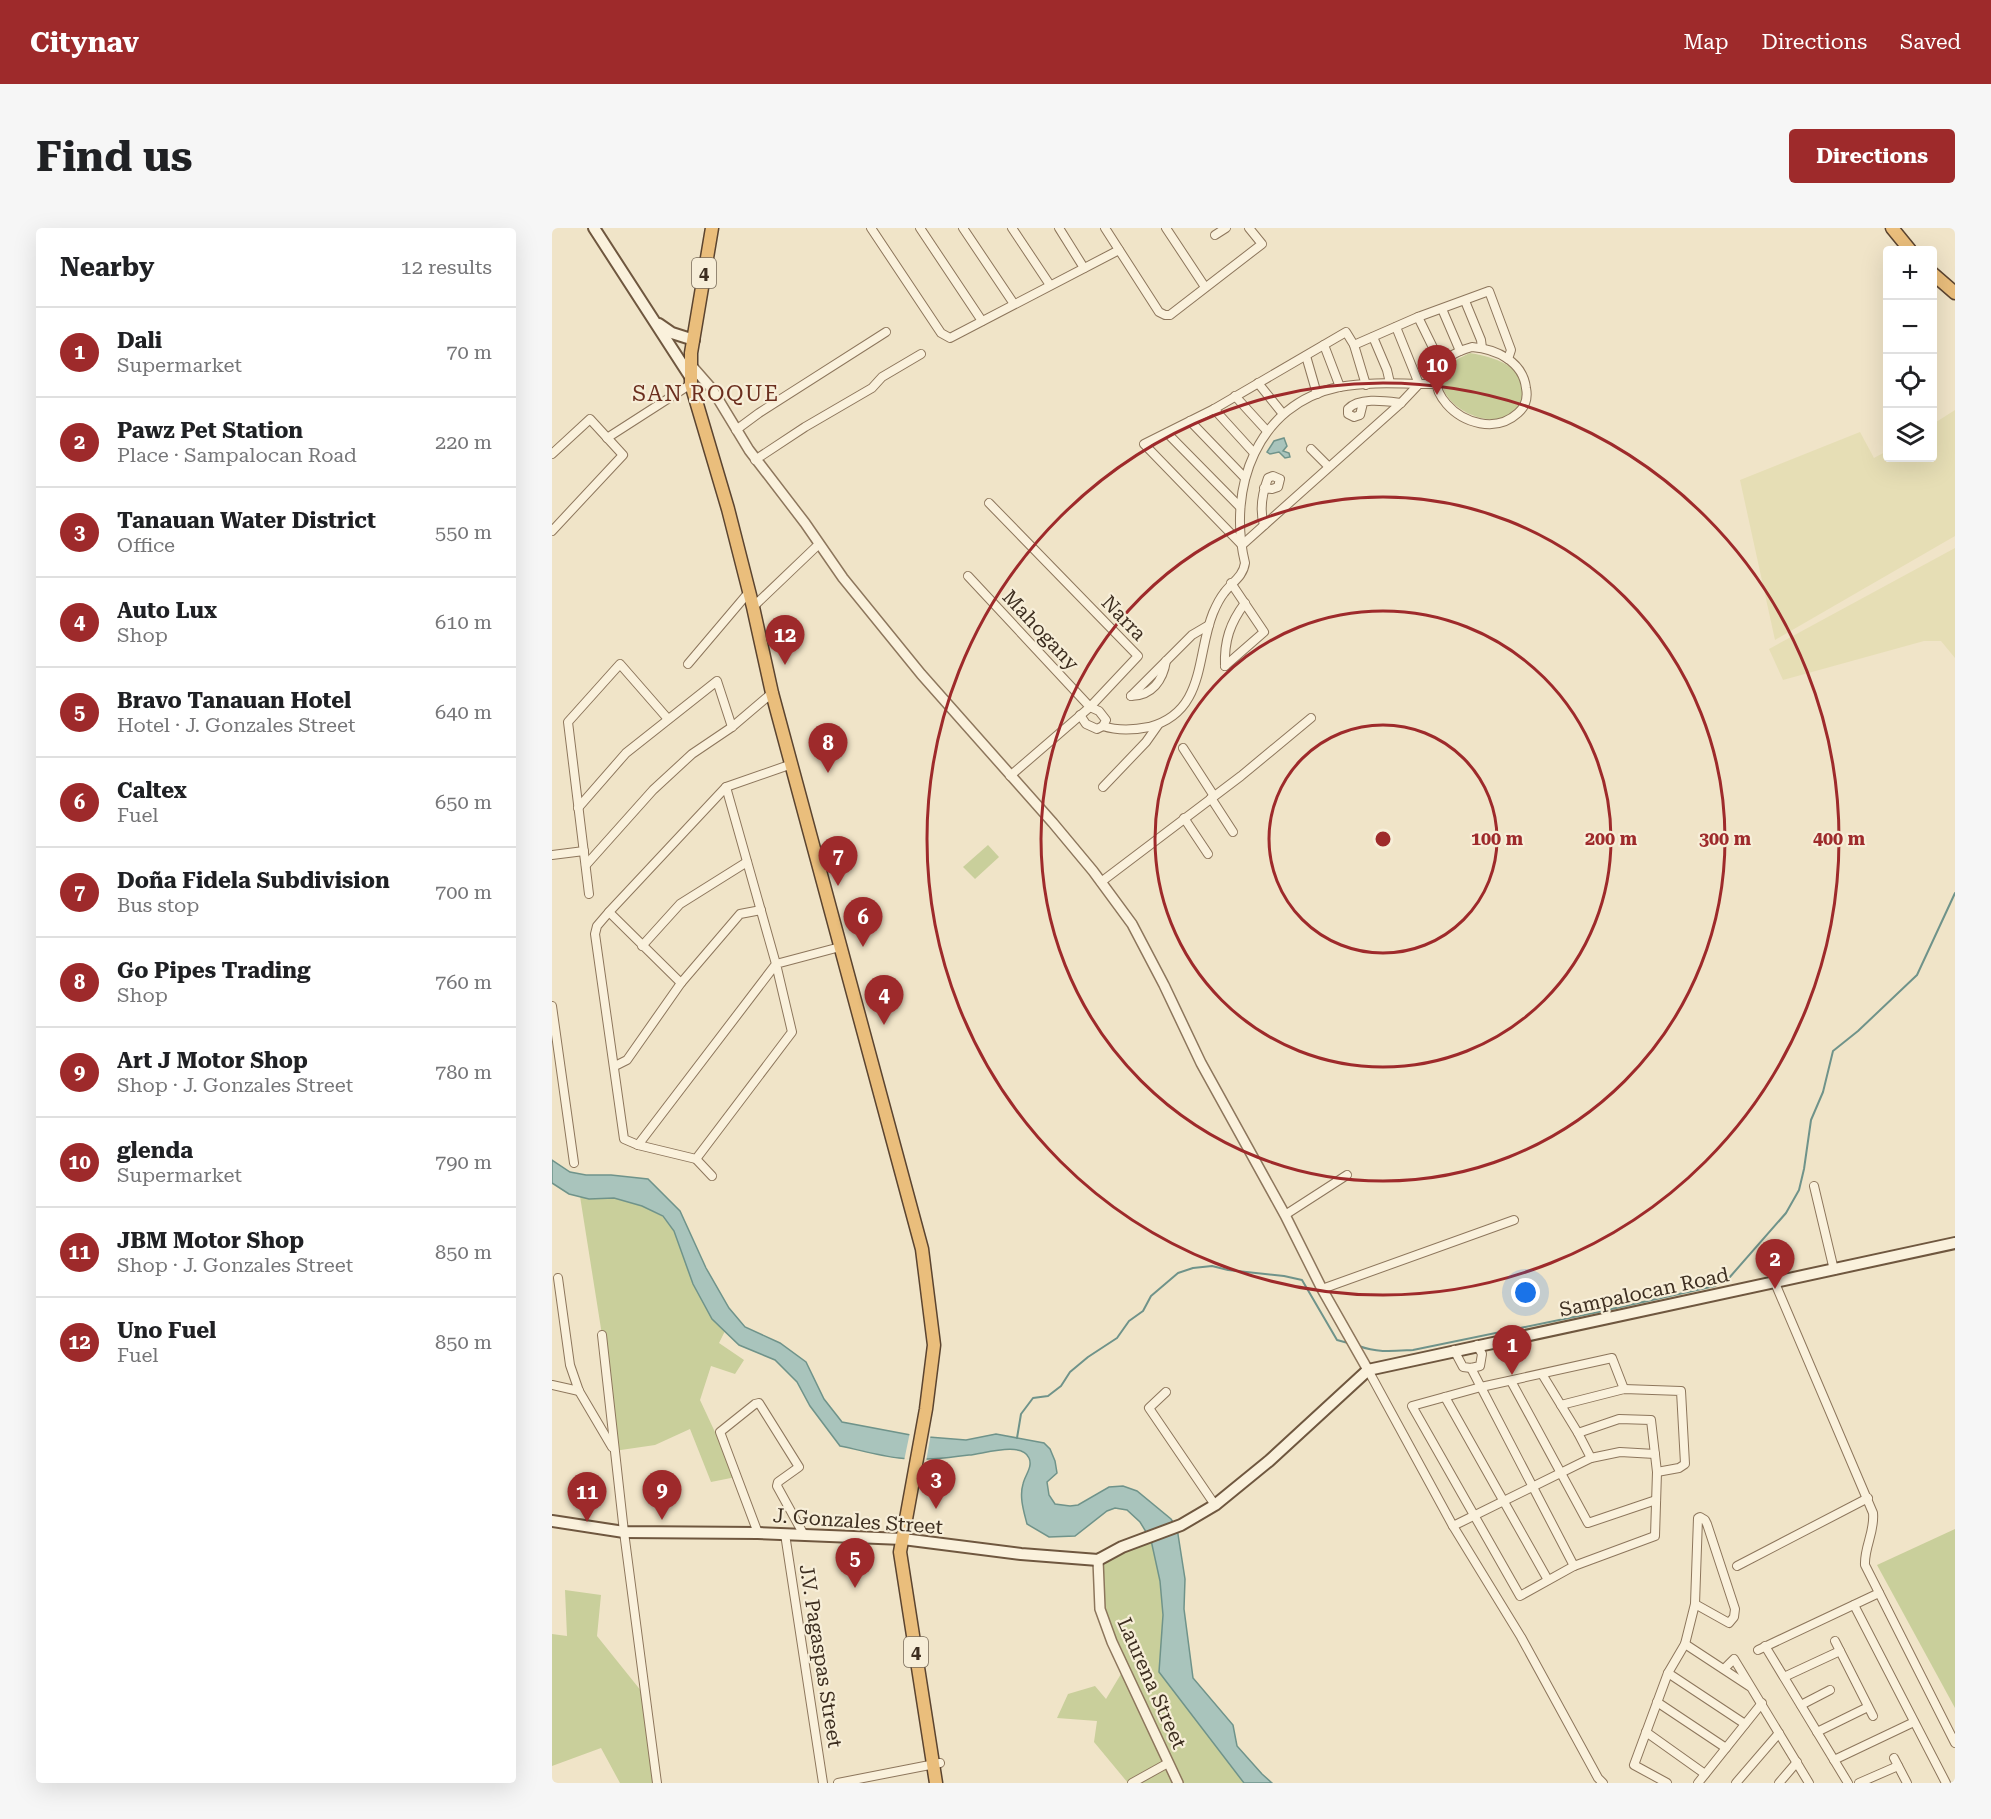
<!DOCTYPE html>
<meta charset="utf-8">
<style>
body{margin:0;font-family:"Roboto Serif",serif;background:#f6f6f6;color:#202124}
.controls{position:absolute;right:18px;top:18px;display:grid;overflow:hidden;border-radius:6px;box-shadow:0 6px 24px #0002}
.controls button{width:54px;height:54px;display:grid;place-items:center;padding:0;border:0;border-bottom:2px solid #e0e0e0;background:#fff;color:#202124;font:30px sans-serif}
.you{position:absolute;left:974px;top:1065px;width:21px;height:21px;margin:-15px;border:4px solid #fff;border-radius:50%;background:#1a73e8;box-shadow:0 0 0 9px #1a73e833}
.badge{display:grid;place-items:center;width:39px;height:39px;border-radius:50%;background:#9e2a2b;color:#fff;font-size:20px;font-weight:700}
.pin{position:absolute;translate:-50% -50px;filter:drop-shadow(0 2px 3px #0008)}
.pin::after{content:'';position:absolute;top:32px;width:21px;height:18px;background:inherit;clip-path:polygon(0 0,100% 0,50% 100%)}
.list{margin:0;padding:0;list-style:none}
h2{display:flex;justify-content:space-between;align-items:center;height:78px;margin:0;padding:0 24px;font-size:26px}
h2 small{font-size:20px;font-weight:400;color:#757577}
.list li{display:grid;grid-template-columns:39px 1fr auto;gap:18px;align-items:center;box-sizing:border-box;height:90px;padding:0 24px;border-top:2px solid #e0e0e0}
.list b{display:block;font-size:22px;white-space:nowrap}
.list p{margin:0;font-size:20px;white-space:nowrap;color:#757577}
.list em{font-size:20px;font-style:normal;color:#757577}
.icon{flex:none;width:33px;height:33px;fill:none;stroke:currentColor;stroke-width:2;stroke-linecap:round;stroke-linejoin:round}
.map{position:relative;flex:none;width:1403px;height:1555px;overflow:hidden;border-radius:6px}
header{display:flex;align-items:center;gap:36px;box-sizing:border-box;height:84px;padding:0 30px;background:#9e2a2b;color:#fff}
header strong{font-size:28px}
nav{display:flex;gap:33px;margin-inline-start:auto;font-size:21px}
.intro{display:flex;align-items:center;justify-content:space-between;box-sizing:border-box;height:144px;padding:0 36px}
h1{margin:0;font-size:42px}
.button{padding:15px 27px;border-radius:6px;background:#9e2a2b;color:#fff;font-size:21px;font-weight:700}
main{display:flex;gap:36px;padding:0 36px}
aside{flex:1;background:#fff;border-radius:6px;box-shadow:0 6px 24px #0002}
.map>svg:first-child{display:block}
.farmland{fill:#e6deb5}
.green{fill:#c9cf9b}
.water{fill:#a9c4bc;stroke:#6f938a;stroke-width:1.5}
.pier{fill:#f0e4c8}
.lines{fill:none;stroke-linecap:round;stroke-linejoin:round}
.stream{stroke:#6f938a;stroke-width:2}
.minor-casing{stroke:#8d765c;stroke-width:10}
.tertiary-casing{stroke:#8d765c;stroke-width:12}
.secondary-casing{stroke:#6f573f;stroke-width:14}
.trunk-casing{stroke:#5b4430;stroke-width:15}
.minor{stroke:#faf1dc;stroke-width:8}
.tertiary{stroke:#faf1dc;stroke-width:9}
.secondary{stroke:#faf1dc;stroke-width:10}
.trunk{stroke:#eabe7c;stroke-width:12}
.ring{fill:none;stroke:#9e2a2b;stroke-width:3}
.labels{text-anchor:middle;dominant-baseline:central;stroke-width:4.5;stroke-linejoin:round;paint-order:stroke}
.shield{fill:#f7eed8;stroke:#756857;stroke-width:1.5}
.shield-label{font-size:18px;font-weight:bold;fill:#3d2e20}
.street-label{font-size:20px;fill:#3d2e20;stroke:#f7eed8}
.quarter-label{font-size:22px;letter-spacing:1.5px;fill:#6b2e1e;stroke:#f7eed8}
.centre{fill:#9e2a2b;stroke:#f7eed8;stroke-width:3}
.ring-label{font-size:18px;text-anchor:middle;font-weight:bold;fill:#9e2a2b;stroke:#f7eed8;stroke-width:4.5;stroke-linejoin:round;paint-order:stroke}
</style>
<header>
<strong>Citynav</strong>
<nav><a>Map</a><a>Directions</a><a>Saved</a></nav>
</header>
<div class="intro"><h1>Find us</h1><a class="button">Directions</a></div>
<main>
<aside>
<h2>Nearby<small>12 results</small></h2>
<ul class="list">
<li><span class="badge">1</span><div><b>Dali</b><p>Supermarket</p></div><em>70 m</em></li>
<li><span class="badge">2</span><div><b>Pawz Pet Station</b><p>Place · Sampalocan Road</p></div><em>220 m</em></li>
<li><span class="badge">3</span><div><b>Tanauan Water District</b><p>Office</p></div><em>550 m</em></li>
<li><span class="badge">4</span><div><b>Auto Lux</b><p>Shop</p></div><em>610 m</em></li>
<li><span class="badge">5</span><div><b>Bravo Tanauan Hotel</b><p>Hotel · J. Gonzales Street</p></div><em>640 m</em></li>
<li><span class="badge">6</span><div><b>Caltex</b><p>Fuel</p></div><em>650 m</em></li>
<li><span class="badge">7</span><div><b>Doña Fidela Subdivision</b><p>Bus stop</p></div><em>700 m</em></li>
<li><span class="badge">8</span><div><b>Go Pipes Trading</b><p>Shop</p></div><em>760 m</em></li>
<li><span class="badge">9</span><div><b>Art J Motor Shop</b><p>Shop · J. Gonzales Street</p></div><em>780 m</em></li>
<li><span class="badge">10</span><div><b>glenda</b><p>Supermarket</p></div><em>790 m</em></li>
<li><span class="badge">11</span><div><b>JBM Motor Shop</b><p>Shop · J. Gonzales Street</p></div><em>850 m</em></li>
<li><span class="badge">12</span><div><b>Uno Fuel</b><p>Fuel</p></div><em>850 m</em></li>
</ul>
</aside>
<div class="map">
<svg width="1403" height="1555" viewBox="0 0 1403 1555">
<rect width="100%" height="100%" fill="#f0e4c8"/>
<g class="farmland">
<path d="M 1403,182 L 1403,308 L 1223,412 L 1188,252 L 1308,204 L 1322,230 L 1335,223 L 1336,230 L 1380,230 L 1381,196 Z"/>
<path d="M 1403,320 L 1403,430 L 1389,413 L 1372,413 L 1231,452 L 1217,421 Z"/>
</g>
<g class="green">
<path d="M 918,125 C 941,129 972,137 972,165 C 971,175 967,182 958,187 C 931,203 879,172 892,143 C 897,134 910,129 918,125 Z"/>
<path d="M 436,617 L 447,629 L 423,651 L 411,639 Z"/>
<path d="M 27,962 L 36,971 L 62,970 L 90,978 L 110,988 L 122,1003 L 142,1058 L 160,1091 L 173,1103 L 167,1115 L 192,1132 L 183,1146 L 159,1138 L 148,1172 L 184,1249 L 159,1254 L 138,1201 L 103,1217 L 62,1223 L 50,1107 Z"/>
<path d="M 1403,1301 L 1403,1480 L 1325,1337 Z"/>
<path d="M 599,1312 L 608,1353 L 611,1388 L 608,1445 C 637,1481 663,1519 693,1555 L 576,1555 L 542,1514 L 545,1493 L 505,1490 L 516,1466 L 543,1458 L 554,1471 L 572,1441 L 548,1381 L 546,1332 Z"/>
<path d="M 13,1362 L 49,1367 L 45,1408 L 94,1469 L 104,1555 L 68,1555 L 49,1520 L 0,1538 L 0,1406 L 15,1408 Z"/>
</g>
<g class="water">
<path d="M 732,210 L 735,218 L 731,223 L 737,225 L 738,229 L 733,230 L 727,224 L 718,226 L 715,224 L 722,213 Z"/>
<path d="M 0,932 L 18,944 L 34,947 L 59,947 L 96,951 L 128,983 L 154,1040 L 177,1080 L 193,1099 L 228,1115 L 254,1134 L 272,1171 L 290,1194 L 364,1208 L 414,1212 L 444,1206 L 492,1215 L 498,1221 L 503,1233 L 505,1245 L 495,1254 L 497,1267 L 503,1276 L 518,1278 L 526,1277 L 557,1259 L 571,1258 L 585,1263 L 619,1291 L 625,1300 L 633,1351 L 632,1381 L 641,1450 L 681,1497 L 685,1518 L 710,1546 L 720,1555 L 692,1555 L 607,1444 L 611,1387 L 608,1353 L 599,1312 L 588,1294 L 575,1282 L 563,1280 L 555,1283 L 523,1308 L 497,1309 L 475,1296 C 472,1284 467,1269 471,1256 C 473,1247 481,1239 477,1230 C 470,1213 431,1226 417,1227 C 394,1230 370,1233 347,1230 C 328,1228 308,1222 288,1218 L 258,1178 L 245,1154 L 223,1132 L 187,1117 L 160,1091 L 141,1056 L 122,1003 L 111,988 L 90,978 L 62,970 L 37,971 L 17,966 L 0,955 Z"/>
</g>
<path class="pier" d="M 358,1204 L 379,1205 L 374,1234 L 352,1233 Z"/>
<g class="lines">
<g class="stream">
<path d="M 807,1118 C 825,1125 842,1123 861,1122 L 1046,1084 L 1163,1058 L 1177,1050 L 1234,985 L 1247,962 L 1252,941 L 1259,892 L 1271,864 L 1281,823 L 1306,803 L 1365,747 L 1403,665"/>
<path d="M 465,1210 L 469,1186 L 481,1170 L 496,1168 L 509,1158 L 518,1144 L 536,1129 L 565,1110 L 577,1093 L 591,1083 L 599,1068 L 626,1045 L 641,1040 L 660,1038 L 676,1042 L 732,1048 L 750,1052 L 785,1112 L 796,1115"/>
</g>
<g class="minor-casing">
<g id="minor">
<path d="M 319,0 L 389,105 L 398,110 L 567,22"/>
<path d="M 368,0 L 430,93"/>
<path d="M 411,0 L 462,76"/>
<path d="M 460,0 L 498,57"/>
<path d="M 507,0 L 532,40"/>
<path d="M 553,0 L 607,84 L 613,87 L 618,87 L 710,16 L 697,0"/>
<path d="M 614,0 L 653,59"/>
<path d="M 663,7 L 674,0"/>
<path d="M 913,73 L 929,112 L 930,120"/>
<path d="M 890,81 L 908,123"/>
<path d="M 866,89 L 889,136"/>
<path d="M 821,109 L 835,142 L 838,155"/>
<path d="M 772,117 L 788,159"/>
<path d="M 802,117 L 866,89 L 937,63 L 959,122 L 956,131"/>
<path d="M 920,119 C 945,121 971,134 974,160 C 976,170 974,178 966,185 C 921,226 836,142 920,119 Z"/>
<path d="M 754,128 L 765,166"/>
<path d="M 706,155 L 731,186"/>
<path d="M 814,157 L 802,117 L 794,104 L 662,181 L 592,216 L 690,317 L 849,175 L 867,156 L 844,99"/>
<path d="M 683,168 L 715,203"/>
<path d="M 811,175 L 808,187 L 802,189 L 796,186 L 796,181 C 807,169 833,173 849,175"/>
<path d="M 662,181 L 702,225"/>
<path d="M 638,193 L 693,250"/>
<path d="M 184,202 L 207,185 L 334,104"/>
<path d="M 615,205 L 688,279"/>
<path d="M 55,210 L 139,156"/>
<path d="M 759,221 L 776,238"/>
<path d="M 0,226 L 38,191 L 71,227 L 0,303"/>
<path d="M 203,232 L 253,199 L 320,160 L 330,149 L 369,126"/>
<path d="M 712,260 L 720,261 L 726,259 L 728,251 L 721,248 L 716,250 C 710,266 707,281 712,297"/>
<path d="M 437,275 L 586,428 L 538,479 L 458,548"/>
<path d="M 416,348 L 538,479 L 547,483 L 554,492 L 551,498 L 545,501 L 534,496 L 528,487"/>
<path d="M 201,379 L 267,316"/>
<path d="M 136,436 L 197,364"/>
<path d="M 673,438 L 712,404 L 679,355"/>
<path d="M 673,438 C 672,413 678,395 693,375"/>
<path d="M 579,468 L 640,407 L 657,397"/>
<path d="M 579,468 C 600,468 611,452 614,433"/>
<path d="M 551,498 C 566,503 582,502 597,499 C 654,484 644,427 661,385 C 664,378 668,370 672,365 C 680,354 691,349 693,335 C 675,260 705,176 787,159 C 819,153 852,156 883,156"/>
<path d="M 631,520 L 662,568"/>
<path d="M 174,559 L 224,736 L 240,804 L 144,931 L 86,917 L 224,736 L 288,719"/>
<path d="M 551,559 L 594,514 L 606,497"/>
<path d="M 659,570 L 681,604"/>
<path d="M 26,580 L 74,525 L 165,453 L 180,499"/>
<path d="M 632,590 L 656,626"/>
<path d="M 0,627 L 32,623"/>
<path d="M 34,637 L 101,562 L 140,526 L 180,499 L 220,465"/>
<path d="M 549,654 L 689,548 L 759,490"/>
<path d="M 37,666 L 16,494 L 68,436 L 116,491"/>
<path d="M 57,684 L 45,698 L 43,706 L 72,911 L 86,917"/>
<path d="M 90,718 L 128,676 L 195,634"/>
<path d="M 129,755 L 57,684 L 174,559 L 240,536"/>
<path d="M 0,778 L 22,935"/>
<path d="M 63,838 L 75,832 L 129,755 L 188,686 L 209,682"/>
<path d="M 144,931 L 160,948"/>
<path d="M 1262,958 L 1282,1042"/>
<path d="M 733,987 L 795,947"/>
<path d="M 6,1050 L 18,1137 L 27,1163 L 60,1219"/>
<path d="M 1223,1055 L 1321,1285 C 1323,1304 1312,1319 1313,1337 L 1403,1515"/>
<path d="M 770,1061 L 962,992"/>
<path d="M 50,1107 L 72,1304 L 105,1555"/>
<path d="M 902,1122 L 911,1139 L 919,1140 L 928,1138 L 930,1126 L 925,1117"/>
<path d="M 919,1140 L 1022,1338"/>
<path d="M 816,1142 L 901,1298 L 969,1409 L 1046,1550 L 1051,1555"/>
<path d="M 990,1146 L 1026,1205 L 1039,1230"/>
<path d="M 959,1153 L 1036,1295 L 1104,1272"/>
<path d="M 0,1157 L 27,1163"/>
<path d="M 614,1164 L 597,1180 L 663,1277"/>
<path d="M 893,1169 L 996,1352"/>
<path d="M 1009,1177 L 1072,1161 L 1129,1163 L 1133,1236 L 1127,1240 L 1105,1244"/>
<path d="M 1026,1205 L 1067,1191 L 1099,1192 L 1105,1244 L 1103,1308 L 1022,1338 L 968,1368 L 860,1178 L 929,1159 L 1060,1130 L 1072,1161"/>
<path d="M 901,1298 L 1039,1230 L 1068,1224 L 1103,1226"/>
<path d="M 206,1305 L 168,1204 L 203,1176 L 207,1175 L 247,1239 L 226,1254 L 225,1258 L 252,1307"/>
<path d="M 233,1306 L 271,1555"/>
<path d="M 1185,1338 L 1316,1270"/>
<path d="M 1302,1377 L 1394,1555"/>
<path d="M 1283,1413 L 1321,1488"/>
<path d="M 1133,1416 L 1197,1458"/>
<path d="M 1213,1418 L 1296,1555"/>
<path d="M 1206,1422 L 1327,1365"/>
<path d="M 1172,1441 L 1182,1431 L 1257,1555"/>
<path d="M 1116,1445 L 1193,1496"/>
<path d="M 1232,1449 L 1288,1423"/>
<path d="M 1105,1474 L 1174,1520"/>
<path d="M 1249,1477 L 1278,1462"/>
<path d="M 1094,1504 L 1153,1546"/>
<path d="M 1265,1504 L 1316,1479"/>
<path d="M 1342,1530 L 1355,1555"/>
<path d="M 1282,1532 L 1362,1494"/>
<path d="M 286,1555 L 388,1535"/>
<path d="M 580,1555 L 616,1535"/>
<path d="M 1115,1555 L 1082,1537 L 1116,1445 L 1133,1416 L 1143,1376 L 1146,1290 L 1148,1289 L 1153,1292 L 1155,1296 L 1183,1381 L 1182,1389 L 1177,1395 L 1143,1376"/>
<path d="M 1146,1555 L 1210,1475"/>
<path d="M 1184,1555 L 1227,1505"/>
<path d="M 1227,1555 L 1245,1534"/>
<path d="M 1307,1555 L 1346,1538"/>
</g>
</g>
<g class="tertiary-casing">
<g id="tertiary">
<path d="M 139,137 L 160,161 L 197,222 L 253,295 L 291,350 L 369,446 L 501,595 L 541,643 L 580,696 L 612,757 L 649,835 L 733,987 L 770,1061 L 816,1142"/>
<path d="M 546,1332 L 548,1381 L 560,1414 L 626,1555"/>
</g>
</g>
<g class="secondary-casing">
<g id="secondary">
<path d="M 42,0 L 139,150"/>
<path d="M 107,96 L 120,105 L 142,112"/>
<path d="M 0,1293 L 72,1304 L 206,1305 L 351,1311 L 469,1326 L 546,1332 L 570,1319 L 629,1297 L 663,1277 L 717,1233 L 816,1142 L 1403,1015"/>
</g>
</g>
<g class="trunk-casing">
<g id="trunk">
<path d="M 160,0 L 139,125 L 139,156 L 176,281 L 201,379 L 220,465 L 370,1021 L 382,1117 L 374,1181 L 348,1324 L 384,1555"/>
<path d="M 1340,0 L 1358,22"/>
<path d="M 1380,45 L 1403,65"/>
</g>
</g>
<use href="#minor" class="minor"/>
<use href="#tertiary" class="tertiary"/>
<use href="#secondary" class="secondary"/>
<use href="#trunk" class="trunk"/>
</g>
<g class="ring">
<circle cx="831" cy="611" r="114"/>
<circle cx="831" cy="611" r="228"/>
<circle cx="831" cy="611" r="342"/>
<circle cx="831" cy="611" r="456"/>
</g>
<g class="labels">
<g class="shield">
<rect x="140" y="30" width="24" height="30" rx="4.5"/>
<rect x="352" y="1409" width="24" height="30" rx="4.5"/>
</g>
<g class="shield-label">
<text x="152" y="45">4</text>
<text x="364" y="1424">4</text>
</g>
<g class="street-label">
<text transform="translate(572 390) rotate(46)">Narra</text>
<text transform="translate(489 402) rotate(47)">Mahogany</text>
<text transform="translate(1092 1064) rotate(-12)">Sampalocan Road</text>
<text transform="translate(306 1293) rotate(4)">J. Gonzales Street</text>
<text transform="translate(269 1428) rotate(81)">J.V. Pagaspas Street</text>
<text transform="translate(600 1455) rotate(66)">Laurena Street</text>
</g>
<g class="quarter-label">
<text x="154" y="165">SAN ROQUE</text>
</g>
</g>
<circle cx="831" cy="611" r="9" class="centre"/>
<g class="ring-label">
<text x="945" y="617">100 m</text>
<text x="1059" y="617">200 m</text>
<text x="1173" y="617">300 m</text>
<text x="1287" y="617">400 m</text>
</g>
</svg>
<div class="controls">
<button>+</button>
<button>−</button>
<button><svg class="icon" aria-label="locate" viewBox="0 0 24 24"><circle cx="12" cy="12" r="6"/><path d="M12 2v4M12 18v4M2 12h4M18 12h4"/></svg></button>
<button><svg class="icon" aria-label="layers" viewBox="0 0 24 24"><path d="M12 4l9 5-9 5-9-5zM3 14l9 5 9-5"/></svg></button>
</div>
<div class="you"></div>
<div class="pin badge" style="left:960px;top:1147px">1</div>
<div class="pin badge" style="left:1223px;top:1061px">2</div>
<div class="pin badge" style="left:384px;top:1281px">3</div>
<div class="pin badge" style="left:332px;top:797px">4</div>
<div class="pin badge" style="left:303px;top:1360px">5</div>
<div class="pin badge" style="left:311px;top:719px">6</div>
<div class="pin badge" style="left:286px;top:658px">7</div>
<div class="pin badge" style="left:276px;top:545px">8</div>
<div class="pin badge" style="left:110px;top:1292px">9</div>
<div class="pin badge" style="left:885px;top:167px">10</div>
<div class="pin badge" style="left:35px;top:1294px">11</div>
<div class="pin badge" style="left:233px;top:437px">12</div>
</div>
</main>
